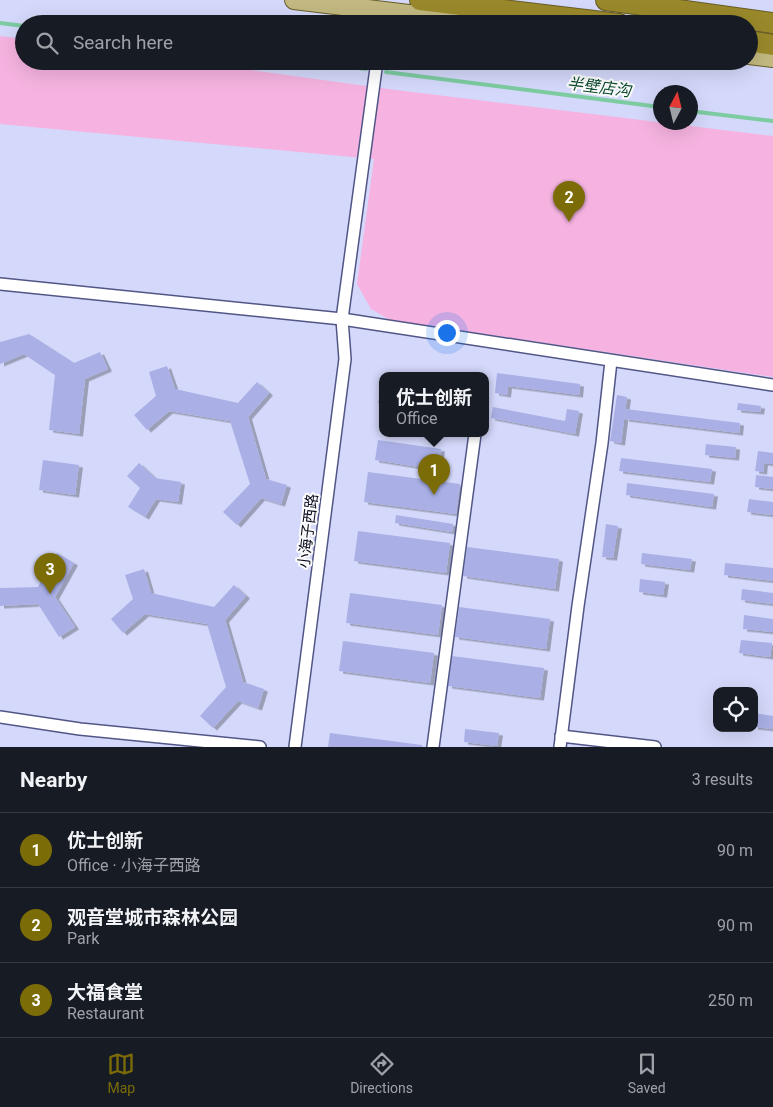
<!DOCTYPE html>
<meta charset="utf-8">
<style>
body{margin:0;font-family:Roboto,"Noto Sans SC",sans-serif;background:#242831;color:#f1f3f6}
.controls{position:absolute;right:15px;bottom:15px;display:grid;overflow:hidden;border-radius:10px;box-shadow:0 5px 20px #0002}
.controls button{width:45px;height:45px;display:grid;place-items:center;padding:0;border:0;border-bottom:1px solid #363941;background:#171b24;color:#f1f3f6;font:25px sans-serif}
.compass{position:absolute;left:653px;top:85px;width:45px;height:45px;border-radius:50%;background:#171b24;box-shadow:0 5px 20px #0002;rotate:7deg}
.you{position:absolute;left:446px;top:332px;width:18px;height:18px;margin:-12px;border:4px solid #fff;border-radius:50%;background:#1a73e8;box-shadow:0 0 0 8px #1a73e833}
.badge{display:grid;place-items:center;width:32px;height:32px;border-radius:50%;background:#7c6c07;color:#fff;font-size:16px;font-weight:700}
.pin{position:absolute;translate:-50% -41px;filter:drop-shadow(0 1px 2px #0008)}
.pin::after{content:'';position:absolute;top:26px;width:18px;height:15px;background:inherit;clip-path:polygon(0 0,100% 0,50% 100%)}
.popup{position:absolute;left:379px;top:372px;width:110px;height:65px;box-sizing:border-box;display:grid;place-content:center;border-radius:10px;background:#171b24;filter:drop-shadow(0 1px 4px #0005);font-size:16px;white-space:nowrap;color:#9ea1a6}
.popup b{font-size:19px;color:#f1f3f6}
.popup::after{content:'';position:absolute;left:50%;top:100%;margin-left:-10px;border:10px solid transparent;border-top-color:#171b24}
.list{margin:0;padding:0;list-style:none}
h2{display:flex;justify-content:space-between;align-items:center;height:65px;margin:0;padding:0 20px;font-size:21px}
h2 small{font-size:16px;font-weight:400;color:#9ea1a6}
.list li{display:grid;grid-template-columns:32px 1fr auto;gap:15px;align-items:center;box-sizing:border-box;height:75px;padding:0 20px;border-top:1px solid #363941}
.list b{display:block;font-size:19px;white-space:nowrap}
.list p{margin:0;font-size:16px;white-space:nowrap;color:#9ea1a6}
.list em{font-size:16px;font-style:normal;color:#9ea1a6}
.icon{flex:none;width:28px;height:28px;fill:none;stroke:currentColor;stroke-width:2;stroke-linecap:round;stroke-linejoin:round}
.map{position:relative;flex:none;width:773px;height:747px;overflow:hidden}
.search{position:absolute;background:#171b24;box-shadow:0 5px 20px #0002;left:15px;right:15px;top:15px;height:55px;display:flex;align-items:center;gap:12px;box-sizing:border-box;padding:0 18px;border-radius:28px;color:#9ea1a6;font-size:19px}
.sheet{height:290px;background:#171b24}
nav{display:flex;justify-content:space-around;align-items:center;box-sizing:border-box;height:70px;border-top:1px solid #363941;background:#171b24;font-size:14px;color:#9ea1a6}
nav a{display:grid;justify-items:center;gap:2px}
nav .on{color:#7c6c07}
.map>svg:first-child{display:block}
.green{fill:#f6b3e1}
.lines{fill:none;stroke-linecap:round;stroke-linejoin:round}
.stream{stroke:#7dcba1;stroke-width:4}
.building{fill:#aab0e6;filter:url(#shadow)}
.street-casing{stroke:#515686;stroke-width:14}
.primary-casing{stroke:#685d26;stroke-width:20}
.highway-casing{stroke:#685d26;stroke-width:22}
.street{stroke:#fff;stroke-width:11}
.primary{stroke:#c2b880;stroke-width:18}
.highway{stroke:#9a892b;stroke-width:20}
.labels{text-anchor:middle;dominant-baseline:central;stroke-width:4;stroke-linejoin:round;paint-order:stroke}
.street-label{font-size:15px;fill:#0a0b1e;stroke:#fcfcfc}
.water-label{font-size:16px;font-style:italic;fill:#0e4c30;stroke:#fcfcfc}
</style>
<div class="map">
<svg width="773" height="747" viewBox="0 0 773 747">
<defs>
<filter id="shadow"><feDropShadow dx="4" dy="2.5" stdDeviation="0" flood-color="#0004"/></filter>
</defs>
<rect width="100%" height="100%" fill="#d4d8fa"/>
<path class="green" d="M 0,36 L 24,39 L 24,61 L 186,61 L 388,89 L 773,136 L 773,377 L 390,320 L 371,309 L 357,284 L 374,159 L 0,124 Z"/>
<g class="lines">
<g class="stream">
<path d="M 0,23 L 24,26"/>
<path d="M 309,61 L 366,69"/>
<path d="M 386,72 L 660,107"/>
<path d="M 690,111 L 773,121"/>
</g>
</g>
<g class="building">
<path d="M 29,334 L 74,363 L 100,352 L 108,369 L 85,379 L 79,434 L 49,430 L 55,375 L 24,354 L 0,364 L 0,342 Z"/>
<path d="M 167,366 L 175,389 L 238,403 L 257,382 L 269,393 L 248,417 L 266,479 L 287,485 L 281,504 L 261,498 L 237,525 L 223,512 L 250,484 L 230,421 L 169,411 L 147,430 L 134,415 L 156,396 L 149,372 Z"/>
<path d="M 497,373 L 580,384 L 579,395 L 508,386 L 507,395 L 495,393 Z"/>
<path d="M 382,383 L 383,383 L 383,403 L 378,403 Z"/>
<path d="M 617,395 L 627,397 L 621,443 L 610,441 Z"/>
<path d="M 738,403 L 761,406 L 760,412 L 737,410 Z"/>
<path d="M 493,407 L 565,421 L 567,409 L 579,411 L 575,434 L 491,418 Z"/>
<path d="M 626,409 L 740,423 L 739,433 L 625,419 Z"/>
<path d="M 378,440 L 441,449 L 438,470 L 375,460 Z"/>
<path d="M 706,444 L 736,447 L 735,458 L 705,455 Z"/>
<path d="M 758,451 L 773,453 L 773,464 L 764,463 L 763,472 L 755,471 Z"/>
<path d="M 621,458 L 712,469 L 710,482 L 619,471 Z"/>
<path d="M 43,460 L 79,465 L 75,495 L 39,490 Z"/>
<path d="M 139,463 L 155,478 L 181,482 L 178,502 L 156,499 L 145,517 L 128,507 L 140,488 L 127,476 Z"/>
<path d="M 368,472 L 460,484 L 456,514 L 364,502 Z"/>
<path d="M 756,475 L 773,477 L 773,489 L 755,487 Z"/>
<path d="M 627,483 L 714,494 L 712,507 L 626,495 Z"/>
<path d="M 749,499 L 773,502 L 773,515 L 747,512 Z"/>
<path d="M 396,515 L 453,524 L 452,532 L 395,523 Z"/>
<path d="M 606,524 L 618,526 L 613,558 L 602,557 Z"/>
<path d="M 358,531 L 450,543 L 446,573 L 354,561 Z"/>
<path d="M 467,547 L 559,559 L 555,589 L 463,576 Z"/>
<path d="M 57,553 L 74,563 L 55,597 L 75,627 L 59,637 L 38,604 L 0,606 L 0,588 L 38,587 Z"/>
<path d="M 642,553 L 692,559 L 690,570 L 641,564 Z"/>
<path d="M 725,563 L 773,568 L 773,581 L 724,575 Z"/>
<path d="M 144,569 L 151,593 L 214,607 L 234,585 L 246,596 L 225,620 L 243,682 L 264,689 L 258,708 L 238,701 L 213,728 L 200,716 L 226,687 L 207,624 L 145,614 L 123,633 L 111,619 L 133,599 L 125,575 Z"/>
<path d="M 640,579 L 665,582 L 663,595 L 639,592 Z"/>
<path d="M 742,589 L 773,593 L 773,604 L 741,600 Z"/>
<path d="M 350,593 L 442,605 L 438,635 L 346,623 Z"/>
<path d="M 459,607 L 550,619 L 546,649 L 455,637 Z"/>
<path d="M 744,615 L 773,619 L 773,632 L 743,629 Z"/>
<path d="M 741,640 L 772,643 L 770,657 L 739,653 Z"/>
<path d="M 343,641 L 434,653 L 430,683 L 339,671 Z"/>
<path d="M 452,656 L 544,668 L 540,698 L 448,686 Z"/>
<path d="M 754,713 L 773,716 L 772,729 L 754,727 Z"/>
<path d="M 465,729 L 499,733 L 497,746 L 464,742 Z"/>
<path d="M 330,733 L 422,745 L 422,747 L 328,747 Z"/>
</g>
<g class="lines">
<g class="street-casing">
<g id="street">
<path d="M 382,24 L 384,11"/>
<path d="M 0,284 L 342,319 L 773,385"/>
<path d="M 0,717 L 80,729 L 260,747"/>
<path d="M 561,736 L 655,747"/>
<path d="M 295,747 L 345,359 L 342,319 L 377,61"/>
<path d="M 433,747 L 475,434"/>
<path d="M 560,747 L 578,606 L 602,443 L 611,361"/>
</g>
</g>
<g class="primary-casing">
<g id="primary">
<path d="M 294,0 L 491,24"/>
<path d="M 749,55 L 773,58"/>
</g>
</g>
<g class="highway-casing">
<g id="highway">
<path d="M 420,0 L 619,24"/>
<path d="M 606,0 L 773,23"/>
<path d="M 749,41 L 773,45"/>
</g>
</g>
<use href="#street" class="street"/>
<use href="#primary" class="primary"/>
<use href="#highway" class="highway"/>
</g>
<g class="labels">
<g class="street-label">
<text transform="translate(308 531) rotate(-83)">小海子西路</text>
</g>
<g class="water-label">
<text transform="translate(599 87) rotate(7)">半壁店沟</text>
</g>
</g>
</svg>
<div class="controls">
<button><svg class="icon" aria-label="locate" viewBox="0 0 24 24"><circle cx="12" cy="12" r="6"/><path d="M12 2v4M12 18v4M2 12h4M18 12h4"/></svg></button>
</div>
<svg class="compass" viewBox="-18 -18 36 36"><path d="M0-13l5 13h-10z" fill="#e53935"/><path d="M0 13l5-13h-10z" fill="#9ea1a6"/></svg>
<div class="you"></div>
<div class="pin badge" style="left:434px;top:495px">1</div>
<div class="popup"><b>优士创新</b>Office</div>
<div class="pin badge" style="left:569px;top:222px">2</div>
<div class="pin badge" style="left:50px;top:594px">3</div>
<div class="search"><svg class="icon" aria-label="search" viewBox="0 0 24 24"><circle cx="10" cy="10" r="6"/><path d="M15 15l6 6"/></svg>Search here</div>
</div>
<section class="sheet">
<h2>Nearby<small>3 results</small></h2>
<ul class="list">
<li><span class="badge">1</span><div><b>优士创新</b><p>Office · 小海子西路</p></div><em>90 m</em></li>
<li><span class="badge">2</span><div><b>观音堂城市森林公园</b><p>Park</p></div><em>90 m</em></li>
<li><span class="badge">3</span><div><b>大福食堂</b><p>Restaurant</p></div><em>250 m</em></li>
</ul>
</section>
<nav>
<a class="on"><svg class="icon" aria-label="map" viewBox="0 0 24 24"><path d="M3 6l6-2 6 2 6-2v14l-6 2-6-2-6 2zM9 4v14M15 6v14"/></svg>Map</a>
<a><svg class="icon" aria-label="directions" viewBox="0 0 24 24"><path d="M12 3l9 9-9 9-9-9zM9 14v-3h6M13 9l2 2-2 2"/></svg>Directions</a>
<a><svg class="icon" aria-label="saved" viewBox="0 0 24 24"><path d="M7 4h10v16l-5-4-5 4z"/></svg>Saved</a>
</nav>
